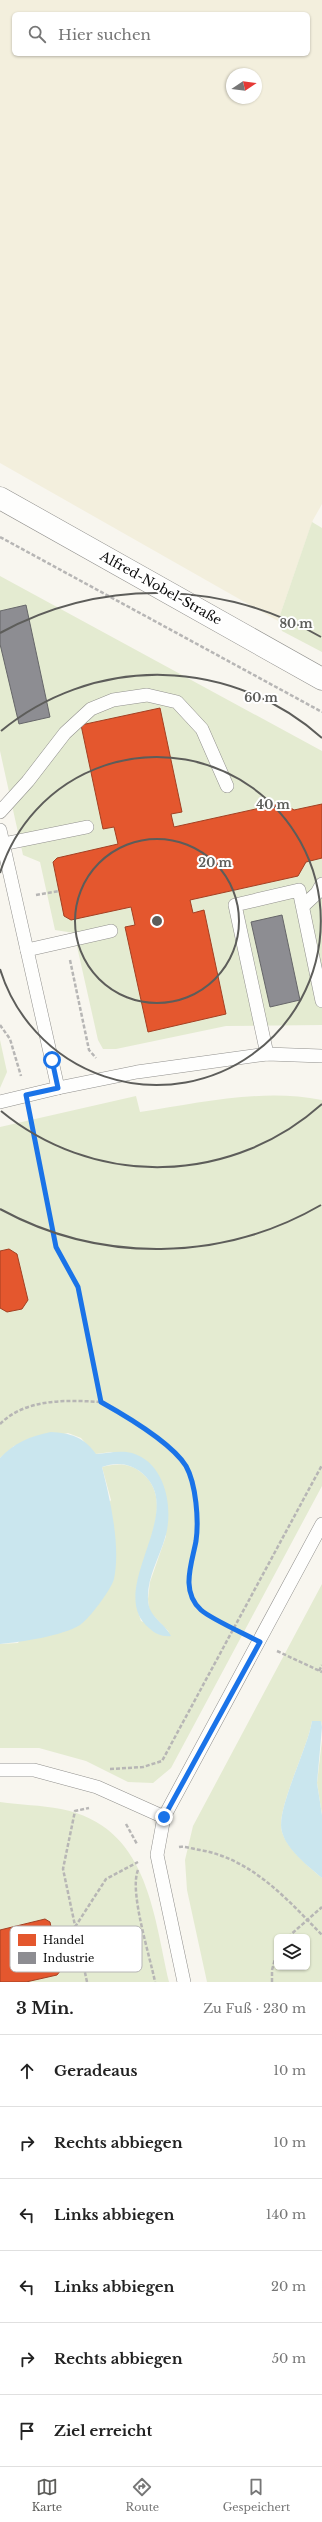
<!DOCTYPE html>
<html lang="de">
<meta charset="utf-8">
<style>
body{margin:0;font-family:"Libre Baskerville",serif;background:#f6f6f6;color:#222}
.controls{position:absolute;right:12px;bottom:12px;display:grid;overflow:hidden;border-radius:6px;box-shadow:0 1px 3px #0004}
.controls button{width:36px;height:36px;display:grid;place-items:center;padding:0;border:0;border-bottom:1px solid #e0e0e0;background:#fff;color:#222;font:20px sans-serif}
.compass{position:absolute;left:226px;top:68px;width:36px;height:36px;border-radius:50%;background:#fff;box-shadow:0 1px 3px #0004;rotate:77deg}
.stop{position:absolute;width:12px;height:12px;margin:-9px;border:3px solid #1a73e8;border-radius:50%;background:#fff}
.stop.end{background:#1a73e8;border-color:#fff;box-shadow:0 1px 4px #0008}
.list{margin:0;padding:0;list-style:none}
h2{display:flex;justify-content:space-between;align-items:center;height:52px;margin:0;padding:0 16px;font-size:17px}
h2 small{font-size:13px;font-weight:400;color:#767676}
.list li{display:grid;grid-template-columns:26px 1fr auto;gap:12px;align-items:center;box-sizing:border-box;height:72px;padding:0 16px;border-top:1px solid #e0e0e0}
.list b{display:block;font-size:15px;white-space:nowrap}
.list em{font-size:13px;font-style:normal;color:#767676}
.icon{flex:none;width:22px;height:22px;fill:none;stroke:currentColor;stroke-width:2;stroke-linecap:round;stroke-linejoin:round}
.map{position:relative;flex:none;width:322px;height:1982px;overflow:hidden}
.search{position:absolute;background:#fff;box-shadow:0 1px 3px #0004;left:12px;right:12px;top:12px;height:44px;display:flex;align-items:center;gap:10px;box-sizing:border-box;padding:0 14px;border-radius:6px;color:#767676;font-size:15px}
.sheet{height:484px;background:#fff}
nav{display:flex;justify-content:space-around;align-items:center;box-sizing:border-box;height:56px;border-top:1px solid #e0e0e0;background:#fff;font-size:11px;color:#767676}
nav a{display:grid;justify-items:center;gap:2px}
nav .on{color:#5d5d5a}
.map>svg:first-child{display:block}
.farmland{fill:#f3efdd;fill-rule:evenodd}
.green{fill:#e4ebd1;fill-rule:evenodd}
.water{fill:#cae6ee}
.shops{fill:#e4572e;stroke:#a34023}
.industry{fill:#8d8d92;stroke:#666669}
.lines{fill:none;stroke-linecap:round;stroke-linejoin:round}
.service-casing{stroke:#91908d;stroke-width:14}
.tertiary-casing{stroke:#91908d;stroke-width:23}
.path{stroke:#b7b6b5;stroke-width:2.5;stroke-dasharray:4 2;stroke-linecap:butt}
.service{stroke:#fefefd;stroke-width:13}
.tertiary{stroke:#fefefd;stroke-width:22}
.route{stroke:#1a73e8;stroke-width:5}
.ring{fill:none;stroke:#5d5d5a;stroke-width:2}
.labels{text-anchor:middle;dominant-baseline:central;stroke-width:4;stroke-linejoin:round;paint-order:stroke}
.street-label{font-size:13px;fill:#0a0a0a;stroke:#fff}
.key{fill:#fff;stroke:#b6b6b6;stroke-width:1}
.key-label{font-size:11px;fill:#0a0a0a}
.centre{fill:#5d5d5a;stroke:#fff;stroke-width:2}
.ring-label{font-size:12px;text-anchor:middle;font-weight:bold;fill:#5d5d5a;stroke:#fff;stroke-width:4;stroke-linejoin:round;paint-order:stroke}
</style>
<div class="map">
<svg width="322" height="1982" viewBox="0 0 322 1982">
<rect width="100%" height="100%" fill="#f8f6ef"/>
<path class="farmland" d="M 0,0 L 322,0 L 322,504 L 313,520 L 278,621 L 0,463 ZM 14,14 L 308,14 L 308,54 L 14,54 ZM 232,74 L 256,74 L 256,98 L 232,98 Z"/>
<g class="green">
<path d="M 312,522 L 322,528 L 322,652 L 282,631 L 278,621 Z"/>
<path d="M 0,576 L 322,751 L 322,1025 L 226,1026 L 116,1049 L 103,1049 L 98,1040 L 74,933 L 55,930 L 40,862 L 23,855 L 0,751 Z"/>
<path d="M 0,1040 L 7,1072 L 0,1088 Z"/>
<path d="M 136,1096 L 140,1112 C 200,1103 262,1088 322,1100 L 322,1486 L 171,1768 L 153,1783 L 128,1782 L 86,1761 L 39,1748 L 0,1748 L 0,1644 L 18,1643 L 111,1500 L 102,1467 C 117,1463 130,1463 142,1473 C 178,1503 138,1557 136,1594 C 136,1604 138,1612 141,1621 L 169,1632 L 149,1611 L 148,1599 L 150,1582 L 166,1536 L 151,1465 L 111,1452 L 95,1454 L 81,1438 L 68,1433 L 14,1446 L 0,1458 L 0,1127 Z"/>
<path d="M 322,1584 L 322,1727 L 321,1721 L 312,1721 C 308,1748 275,1811 282,1832 C 288,1850 308,1866 322,1878 L 322,1982 L 207,1982 L 187,1890 L 185,1860 L 193,1826 ZM 277,1937 L 307,1937 L 307,1967 L 277,1967 Z"/>
<path d="M 322,1740 L 322,1815 L 317,1783 Z"/>
<path d="M 0,1802 C 20,1805 41,1805 61,1809 C 147,1826 153,1911 169,1982 L 0,1982 Z"/>
</g>
<g class="water">
<path d="M 51,1432 C 70,1433 84,1437 96,1454 C 107,1453 121,1450 132,1453 C 166,1463 174,1509 165,1538 C 159,1558 147,1578 148,1599 C 148,1617 164,1622 171,1636 C 163,1637 155,1634 149,1628 C 104,1590 189,1512 142,1473 C 130,1463 116,1462 102,1467 C 110,1499 121,1546 114,1579 C 111,1590 89,1619 80,1625 C 62,1636 21,1642 0,1644 L 0,1458 C 14,1443 30,1436 51,1432 Z"/>
<path d="M 312,1721 L 321,1721 L 322,1727 L 317,1783 L 322,1815 L 322,1878 C 308,1866 287,1850 282,1832 C 275,1811 308,1748 312,1721 Z"/>
</g>
<g class="shops">
<path d="M 160,708 L 182,812 L 171,814 L 174,827 L 283,803 L 294,810 L 322,804 L 322,858 L 306,862 L 298,876 L 190,900 L 193,913 L 204,910 L 226,1014 L 148,1032 L 125,927 L 135,925 L 131,907 L 71,920 L 64,916 L 53,862 L 57,858 L 118,844 L 114,827 L 103,829 L 81,725 Z"/>
<path d="M 9,1249 L 17,1254 L 28,1300 L 22,1309 L 7,1312 L 0,1308 L 0,1251 Z"/>
<path d="M 45,1919 L 50,1922 L 55,1946 L 61,1970 L 57,1975 L 26,1982 L 0,1982 L 0,1930 Z"/>
</g>
<g class="industry">
<path d="M 26,605 L 50,717 L 19,724 L 0,644 L 0,611 Z"/>
<path d="M 282,915 L 300,1000 L 270,1007 L 251,922 Z"/>
</g>
<g class="lines">
<g class="service-casing">
<g id="service">
<path d="M 0,812 L 28,781 L 65,733 L 91,709 L 113,700 L 147,695 L 177,702 L 202,729 L 227,786"/>
<path d="M 0,830 L 58,1088 L 0,1102"/>
<path d="M 3,844 L 87,827"/>
<path d="M 303,906 L 317,893 L 322,884"/>
<path d="M 27,950 L 111,931"/>
<path d="M 267,1054 L 235,905 L 299,890 L 322,1001"/>
<path d="M 58,1088 L 137,1072 L 267,1054 L 322,1056"/>
<path d="M 0,1770 L 34,1770 L 97,1787 L 164,1817"/>
<path d="M 184,1982 L 157,1855 L 164,1817 L 322,1524"/>
</g>
</g>
<g class="tertiary-casing">
<path id="tertiary" d="M 0,498 L 322,679"/>
</g>
<g class="path">
<path d="M 0,537 L 322,712"/>
<path d="M 36,895 L 59,891"/>
<path d="M 70,960 L 89,1050 L 96,1058"/>
<path d="M 0,1025 L 10,1039 L 21,1076"/>
<path d="M 30,1116 L 56,1247 L 78,1287 L 101,1402 C 126,1416 171,1442 186,1466 C 196,1484 199,1520 196,1541 C 192,1563 180,1592 201,1610 C 211,1619 229,1625 241,1632"/>
<path d="M 0,1424 C 26,1398 67,1400 101,1402"/>
<path d="M 277,1651 L 322,1672"/>
<path d="M 319,1671 L 322,1665"/>
<path d="M 110,1769 L 143,1767 L 162,1761 L 322,1465"/>
<path d="M 126,1824 L 137,1844"/>
<path d="M 179,1847 C 185,1846 193,1849 200,1850 C 252,1859 287,1899 322,1935"/>
<path d="M 138,1870 C 129,1892 150,1956 155,1982"/>
<path d="M 75,1927 L 106,1879 L 138,1862"/>
<path d="M 288,1937 L 322,1907"/>
<path d="M 87,1982 L 63,1869 L 75,1811 L 89,1808"/>
<path d="M 272,1982 L 272,1970 L 277,1952"/>
</g>
<use href="#service" class="service"/>
<use href="#tertiary" class="tertiary"/>
</g>
<g class="lines">
<path class="route" d="M 52,1060 L 58,1088 L 26,1095 L 56,1247 L 78,1287 L 101,1402 C 126,1416 171,1442 186,1466 C 196,1484 199,1520 196,1541 C 192,1563 180,1591 201,1610 C 211,1619 245,1634 260,1642 L 164,1817"/>
</g>
<g class="ring">
<circle cx="157" cy="921" r="82"/>
<path d="M0 873A164 164 0 1 1 0 969"/>
<path d="M322 1104A246 246 0 0 1 1 1111M1 731A246 246 0 0 1 322 738"/>
<path d="M321 1205A328 328 0 0 1 0 1209M0 633A328 328 0 0 1 321 637"/>
</g>
<g class="labels">
<g class="street-label">
<text transform="translate(161 588) rotate(29)">Alfred-Nobel-Straße</text>
</g>
</g>
<rect x="10" y="1926" width="132" height="46" rx="6" class="key"/>
<rect x="18" y="1934" width="18" height="12" fill="#e4572e"/>
<rect x="18" y="1952" width="18" height="12" fill="#8d8d92"/>
<g class="key-label">
<text x="43" y="1944">Handel</text>
<text x="43" y="1962">Industrie</text>
</g>
<circle cx="157" cy="921" r="6" class="centre"/>
<g class="ring-label">
<text x="296" y="628">80 m</text>
<text x="261" y="702">60 m</text>
<text x="273" y="809">40 m</text>
<text x="215" y="867">20 m</text>
</g>
</svg>
<div class="controls">
<button><svg class="icon" aria-label="layers" viewBox="0 0 24 24"><path d="M12 4l9 5-9 5-9-5zM3 14l9 5 9-5"/></svg></button>
</div>
<svg class="compass" viewBox="-18 -18 36 36"><path d="M0-13l5 13h-10z" fill="#e53935"/><path d="M0 13l5-13h-10z" fill="#767676"/></svg>
<div class="stop" style="left:52px;top:1060px"></div>
<div class="stop end" style="left:164px;top:1817px"></div>
<div class="search"><svg class="icon" aria-label="search" viewBox="0 0 24 24"><circle cx="10" cy="10" r="6"/><path d="M15 15l6 6"/></svg>Hier suchen</div>
</div>
<section class="sheet">
<h2>3 Min.<small>Zu Fuß · 230 m</small></h2>
<ul class="list">
<li><svg class="icon" aria-label="ahead" viewBox="0 0 24 24"><path d="M12 20V5M6 11l6-6 6 6"/></svg><div><b>Geradeaus</b></div><em>10 m</em></li>
<li><svg class="icon" aria-label="right" viewBox="0 0 24 24"><path d="M7 20v-9h11M14 6l5 5-5 5"/></svg><div><b>Rechts abbiegen</b></div><em>10 m</em></li>
<li><svg class="icon" aria-label="left" viewBox="0 0 24 24"><path d="M17 20v-9H6M10 6l-5 5 5 5"/></svg><div><b>Links abbiegen</b></div><em>140 m</em></li>
<li><svg class="icon" aria-label="left" viewBox="0 0 24 24"><path d="M17 20v-9H6M10 6l-5 5 5 5"/></svg><div><b>Links abbiegen</b></div><em>20 m</em></li>
<li><svg class="icon" aria-label="right" viewBox="0 0 24 24"><path d="M7 20v-9h11M14 6l5 5-5 5"/></svg><div><b>Rechts abbiegen</b></div><em>50 m</em></li>
<li><svg class="icon" aria-label="arrive" viewBox="0 0 24 24"><path d="M6 21V4h12l-3 4 3 4H6"/></svg><div><b>Ziel erreicht</b></div></li>
</ul>
</section>
<nav>
<a class="on"><svg class="icon" aria-label="map" viewBox="0 0 24 24"><path d="M3 6l6-2 6 2 6-2v14l-6 2-6-2-6 2zM9 4v14M15 6v14"/></svg>Karte</a>
<a><svg class="icon" aria-label="directions" viewBox="0 0 24 24"><path d="M12 3l9 9-9 9-9-9zM9 14v-3h6M13 9l2 2-2 2"/></svg>Route</a>
<a><svg class="icon" aria-label="saved" viewBox="0 0 24 24"><path d="M7 4h10v16l-5-4-5 4z"/></svg>Gespeichert</a>
</nav>
